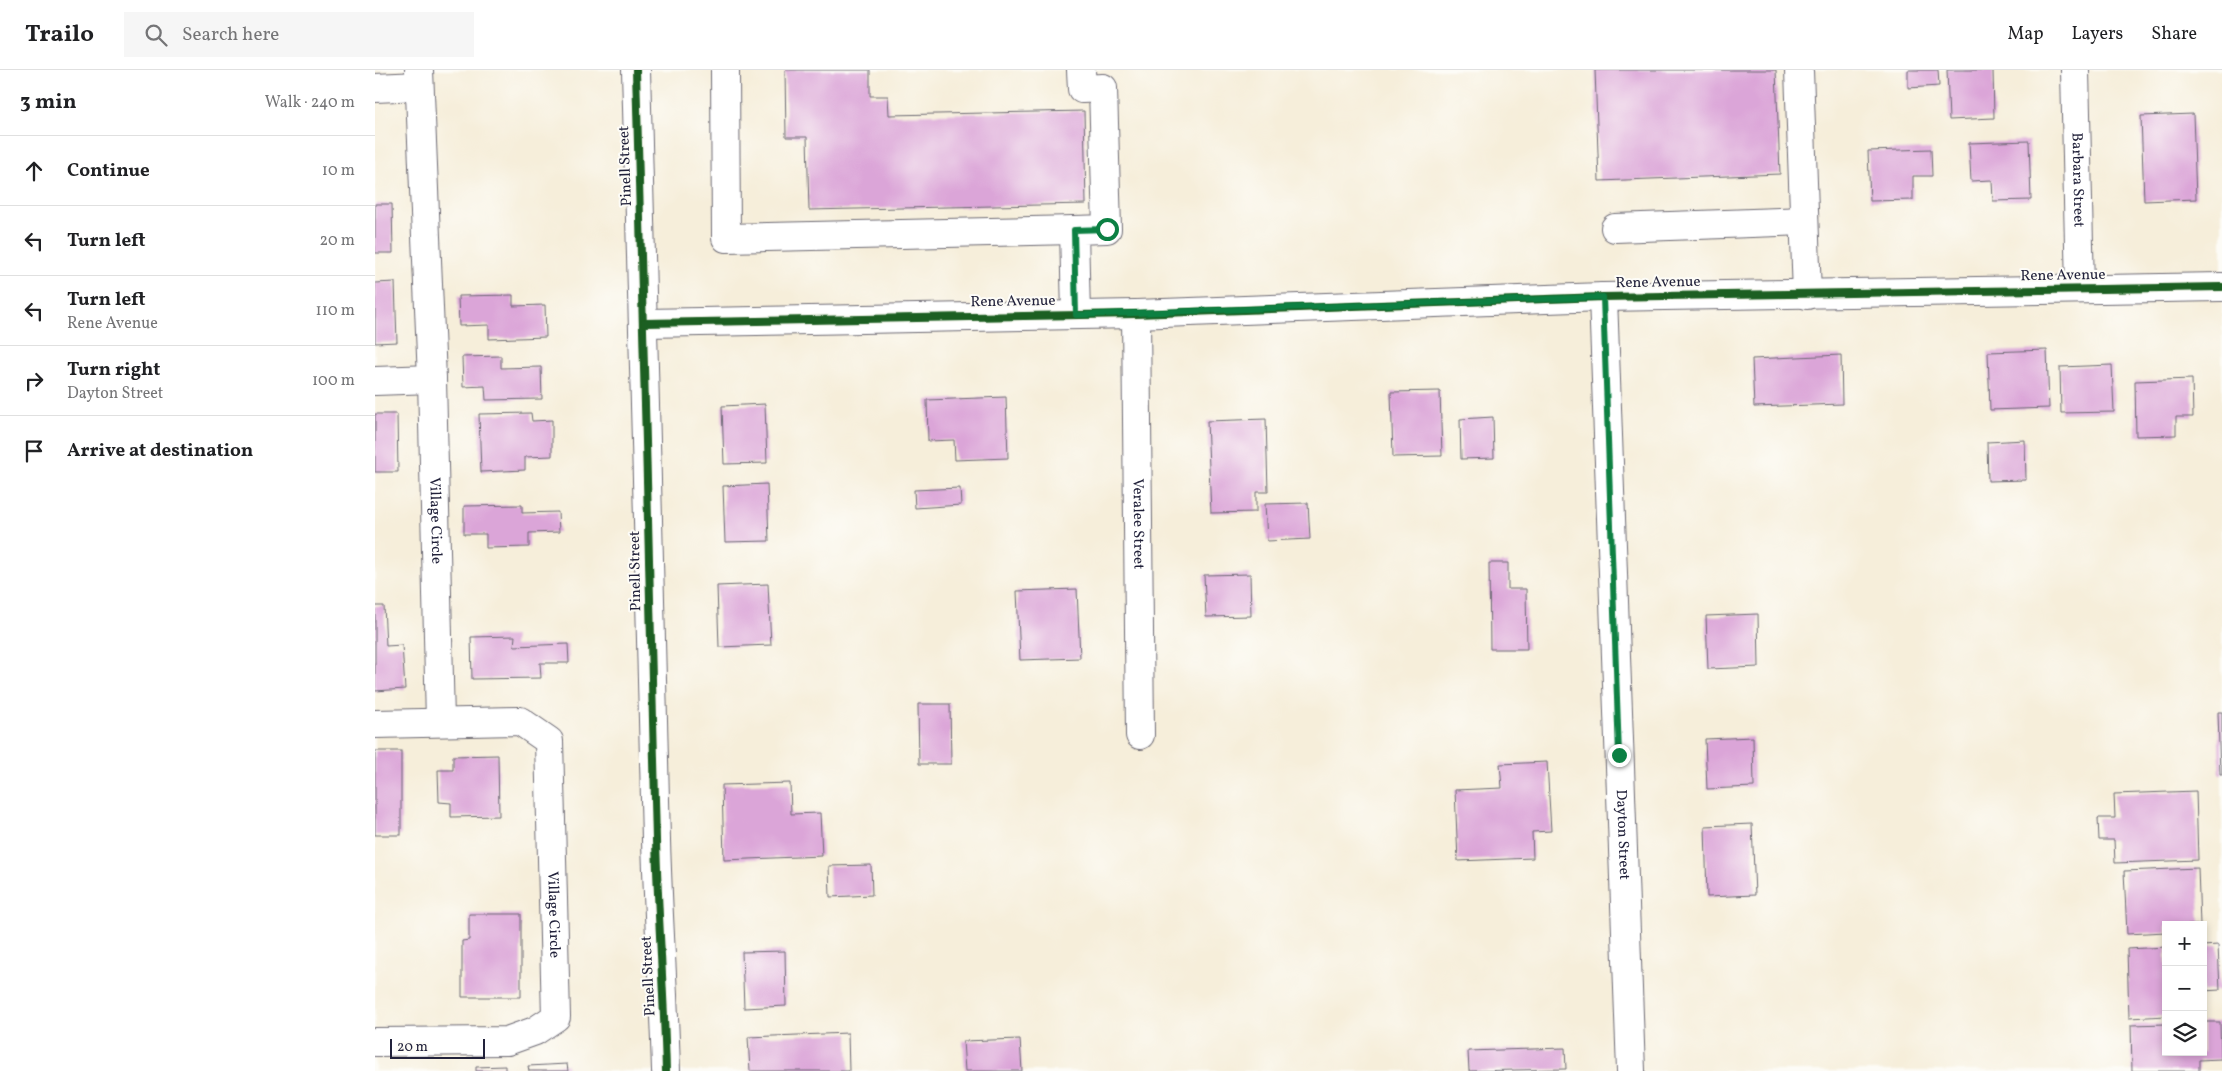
<!DOCTYPE html>
<meta charset="utf-8">
<style>
body{margin:0;font-family:Vollkorn,serif;background:#f6f6f6;color:#202124}
.controls{position:absolute;right:15px;bottom:15px;display:grid;overflow:hidden;border-radius:0px;box-shadow:0 2px 8px #0003}
.controls button{width:45px;height:45px;display:grid;place-items:center;padding:0;border:0;border-bottom:1px solid #e0e0e0;background:#fff;color:#202124;font:25px sans-serif}
.scale{position:absolute;left:15px;bottom:12px;width:95px;box-sizing:border-box;padding-left:5px;border:2px solid #22223b;border-top:0;font-size:14px;line-height:18px;white-space:nowrap;color:#22223b;-webkit-text-stroke:4px #fdfcf7;paint-order:stroke}
.stop{position:absolute;width:15px;height:15px;margin:-11px;border:4px solid #0b8043;border-radius:50%;background:#fff}
.stop.end{background:#0b8043;border-color:#fff;box-shadow:0 1px 5px #0008}
.list{margin:0;padding:0;list-style:none}
h2{display:flex;justify-content:space-between;align-items:center;height:65px;margin:0;padding:0 20px;font-size:21px}
h2 small{font-size:16px;font-weight:400;color:#757577}
.list li{display:grid;grid-template-columns:32px 1fr auto;gap:15px;align-items:center;box-sizing:border-box;height:70px;padding:0 20px;border-top:1px solid #e0e0e0}
.list b{display:block;font-size:19px;white-space:nowrap}
.list p{margin:0;font-size:16px;white-space:nowrap;color:#757577}
.list em{font-size:16px;font-style:normal;color:#757577}
.icon{flex:none;width:28px;height:28px;fill:none;stroke:currentColor;stroke-width:2;stroke-linecap:round;stroke-linejoin:round}
.map{position:relative;flex:none;width:1847px;height:1001px;overflow:hidden}
header{display:flex;align-items:center;gap:30px;box-sizing:border-box;height:70px;padding:0 25px;background:#fff;border-bottom:1px solid #e0e0e0}
header strong{font-size:24px}
nav{display:flex;gap:28px;margin-inline-start:auto;font-size:18px}
.search{width:350px;height:45px;background:#f6f6f6;display:flex;align-items:center;gap:12px;box-sizing:border-box;padding:0 18px;border-radius:0px;color:#757577;font-size:19px}
main{display:flex}
aside{flex:1;background:#fff}
.map>svg:first-child{display:block}
.building{fill:#dba5d8}
.lines{fill:none;stroke-linecap:round;stroke-linejoin:round}
.minor-casing{stroke:#6c6973;stroke-width:30}
.minor{stroke:#fff;stroke-width:28}
.cycleway-casing{stroke:#fdfcf7;stroke-width:11}
.cycleway{stroke:#1b5e20;stroke-width:8}
.route{stroke:#0b8043;stroke-width:6}
.labels{text-anchor:middle;dominant-baseline:central;stroke-width:4;stroke-linejoin:round;paint-order:stroke}
.street-label{font-size:15px;fill:#22223b;stroke:#fdfcf7}
</style>
<header>
<strong>Trailo</strong>
<div class="search"><svg class="icon" aria-label="search" viewBox="0 0 24 24"><circle cx="10" cy="10" r="6"/><path d="M15 15l6 6"/></svg>Search here</div>
<nav><a>Map</a><a>Layers</a><a>Share</a></nav>
</header>
<main>
<aside>
<h2>3 min<small>Walk · 240 m</small></h2>
<ul class="list">
<li><svg class="icon" aria-label="ahead" viewBox="0 0 24 24"><path d="M12 20V5M6 11l6-6 6 6"/></svg><div><b>Continue</b></div><em>10 m</em></li>
<li><svg class="icon" aria-label="left" viewBox="0 0 24 24"><path d="M17 20v-9H6M10 6l-5 5 5 5"/></svg><div><b>Turn left</b></div><em>20 m</em></li>
<li><svg class="icon" aria-label="left" viewBox="0 0 24 24"><path d="M17 20v-9H6M10 6l-5 5 5 5"/></svg><div><b>Turn left</b><p>Rene Avenue</p></div><em>110 m</em></li>
<li><svg class="icon" aria-label="right" viewBox="0 0 24 24"><path d="M7 20v-9h11M14 6l5 5-5 5"/></svg><div><b>Turn right</b><p>Dayton Street</p></div><em>100 m</em></li>
<li><svg class="icon" aria-label="arrive" viewBox="0 0 24 24"><path d="M6 21V4h12l-3 4 3 4H6"/></svg><div><b>Arrive at destination</b></div></li>
</ul>
</aside>
<div class="map">
<svg width="1847" height="1001" viewBox="0 0 1847 1001">
<rect width="100%" height="100%" fill="#fdfcf7"/>
<filter id="ink" filterUnits="userSpaceOnUse"><feTurbulence type="fractalNoise" baseFrequency=".02" numOctaves="2"/><feDisplacementMap in="SourceGraphic" scale="10" xChannelSelector="R" yChannelSelector="G"/><feConvolveMatrix kernelMatrix="1 2 1 2 8 2 1 2 1" color-interpolation-filters="sRGB"/></filter>
<filter id="wash" filterUnits="userSpaceOnUse"><feTurbulence type="fractalNoise" baseFrequency=".0096" numOctaves="4" result="noise"/><feDisplacementMap in="SourceGraphic" scale="20" xChannelSelector="R" yChannelSelector="G"/><feGaussianBlur stdDeviation="1.12" result="paint"/><feColorMatrix in="noise" values="0 0 0 0 0 0 0 0 0 0 0 0 0 0 0 0 0 1.4 0 .05"/><feComposite in="paint" operator="in"/></filter>
<g filter="url(#wash)">
<rect width="100%" height="100%" fill="#f6eeda"/>
<g id="blocks">
<g class="building">
<path d="M 410,0 L 495,0 L 495,26 L 513,26 L 514,45 L 709,41 L 711,134 L 434,140 L 432,67 L 411,67 Z"/>
<path d="M 1220,0 L 1401,0 L 1405,104 L 1224,111 Z"/>
<path d="M 1533,0 L 1563,0 L 1564,16 L 1533,18 Z"/>
<path d="M 1572,0 L 1618,0 L 1619,48 L 1574,50 Z"/>
<path d="M 1818,44 L 1821,129 L 1769,131 L 1766,46 Z"/>
<path d="M 1654,71 L 1656,130 L 1618,131 L 1617,110 L 1596,111 L 1594,73 Z"/>
<path d="M 1556,79 L 1557,106 L 1538,106 L 1538,130 L 1495,131 L 1493,81 Z"/>
<path d="M 0,134 L 17,134 L 18,183 L 0,183 Z"/>
<path d="M 20,212 L 22,272 L 0,273 L 0,213 Z"/>
<path d="M 138,225 L 138,236 L 170,235 L 171,267 L 114,269 L 114,255 L 84,256 L 83,226 Z"/>
<path d="M 1672,280 L 1674,338 L 1615,340 L 1613,282 Z"/>
<path d="M 1466,285 L 1467,334 L 1379,337 L 1377,289 Z"/>
<path d="M 126,286 L 126,298 L 166,297 L 167,329 L 111,330 L 110,316 L 88,317 L 87,287 Z"/>
<path d="M 1737,295 L 1739,342 L 1686,343 L 1685,297 Z"/>
<path d="M 1817,309 L 1818,347 L 1801,347 L 1801,365 L 1761,366 L 1760,311 Z"/>
<path d="M 1065,321 L 1067,386 L 1018,387 L 1016,322 Z"/>
<path d="M 631,327 L 633,388 L 580,390 L 579,370 L 553,371 L 552,330 Z"/>
<path d="M 390,334 L 392,393 L 349,394 L 347,336 Z"/>
<path d="M 156,343 L 157,351 L 177,350 L 177,386 L 150,387 L 150,400 L 106,402 L 104,344 Z"/>
<path d="M 0,344 L 22,344 L 23,402 L 0,402 Z"/>
<path d="M 1118,347 L 1119,388 L 1086,389 L 1085,349 Z"/>
<path d="M 891,349 L 893,422 L 881,422 L 881,442 L 836,443 L 832,351 Z"/>
<path d="M 1650,370 L 1651,410 L 1613,411 L 1612,372 Z"/>
<path d="M 392,414 L 394,471 L 350,472 L 348,416 Z"/>
<path d="M 585,418 L 586,435 L 540,438 L 539,420 Z"/>
<path d="M 933,433 L 935,469 L 892,471 L 890,434 Z"/>
<path d="M 147,435 L 147,443 L 183,442 L 184,462 L 154,463 L 154,477 L 111,478 L 111,464 L 89,464 L 89,436 Z"/>
<path d="M 1114,493 L 1133,493 L 1133,519 L 1151,519 L 1152,579 L 1115,579 Z"/>
<path d="M 875,504 L 876,546 L 831,547 L 829,505 Z"/>
<path d="M 393,514 L 396,575 L 344,577 L 342,516 Z"/>
<path d="M 702,519 L 705,588 L 645,590 L 642,521 Z"/>
<path d="M 0,536 L 9,536 L 11,576 L 27,575 L 30,619 L 0,621 Z"/>
<path d="M 1383,544 L 1384,597 L 1333,599 L 1331,546 Z"/>
<path d="M 140,566 L 139,576 L 193,574 L 194,593 L 165,593 L 166,608 L 97,609 L 96,567 Z"/>
<path d="M 543,634 L 575,634 L 576,694 L 544,694 Z"/>
<path d="M 1843,642 L 1847,642 L 1847,705 L 1845,705 Z"/>
<path d="M 1378,667 L 1379,717 L 1332,719 L 1330,669 Z"/>
<rect x="0" y="681" width="26" height="84"/>
<path d="M 123,685 L 124,746 L 76,747 L 76,733 L 64,732 L 63,700 L 78,700 L 78,686 Z"/>
<path d="M 1172,692 L 1176,761 L 1157,762 L 1158,788 L 1083,791 L 1080,720 L 1127,718 L 1125,694 Z"/>
<path d="M 415,713 L 416,744 L 445,743 L 447,786 L 349,790 L 347,715 Z"/>
<path d="M 1821,721 L 1823,790 L 1740,793 L 1739,770 L 1724,770 L 1723,748 L 1740,748 L 1739,724 Z"/>
<path d="M 1377,754 L 1380,825 L 1332,827 L 1330,756 Z"/>
<path d="M 496,795 L 497,825 L 455,827 L 454,796 Z"/>
<path d="M 1823,798 L 1825,855 L 1791,855 L 1791,862 L 1752,864 L 1749,801 Z"/>
<path d="M 94,844 L 146,844 L 146,927 L 87,927 L 87,871 L 94,870 Z"/>
<path d="M 1843,875 L 1845,920 L 1828,921 L 1828,876 Z"/>
<path d="M 1791,877 L 1791,946 L 1754,948 L 1752,879 Z"/>
<path d="M 410,881 L 411,936 L 369,938 L 367,882 Z"/>
<path d="M 1828,952 L 1845,952 L 1846,989 L 1824,990 L 1824,1001 L 1757,1001 L 1756,955 L 1791,954 L 1791,982 L 1828,982 Z"/>
<path d="M 473,963 L 474,1001 L 375,1001 L 373,967 Z"/>
<path d="M 645,969 L 647,1001 L 590,1001 L 588,971 Z"/>
<path d="M 1190,978 L 1191,999 L 1094,1001 L 1093,981 Z"/>
<path d="M 192,994 L 193,1001 L 154,1001 L 153,996 Z"/>
<path d="M 130,996 L 130,1001 L 101,1001 L 101,997 Z"/>
</g>
</g>
</g>
<g filter="url(#ink)">
<use href="#blocks" fill-opacity="0" stroke="#6c6973" stroke-width="1"/>
<g class="lines">
<g class="minor-casing">
<g id="minor">
<path id="s1" d="M 44,0 L 57,309 L 65,652"/>
<path d="M 261,0 C 270,257 273,513 281,770 C 283,847 289,924 291,1001"/>
<path d="M 350,0 L 351,168 L 699,160"/>
<path d="M 1424,0 L 1432,225"/>
<path id="s2" d="M 1700,0 L 1705,219"/>
<path d="M 0,18 L 44,16"/>
<path d="M 1240,158 L 1429,151"/>
<path id="s3" d="M 1228,227 L 1256,1001"/>
<path id="s4" d="M 761,244 L 765,665"/>
<path d="M 701,245 L 699,160 L 732,159 L 728,18 L 707,19 L 706,0"/>
<path d="M 270,253 L 761,244 L 1228,227 L 1847,217"/>
<path d="M 0,311 L 57,309"/>
<path id="s5" d="M 0,654 L 145,651 L 174,671 L 181,947 L 160,961 L 132,971 L 0,972"/>
</g>
</g>
<use href="#minor" class="minor"/>
<g class="cycleway-casing">
<g id="cycleway">
<path d="M 261,0 C 270,257 273,513 281,770 C 283,847 289,924 291,1001"/>
<path d="M 270,253 L 761,244 L 1228,227 L 1847,217"/>
</g>
</g>
<use href="#cycleway" class="cycleway"/>
</g>
</g>
<g class="lines" filter="url(#ink)">
<path class="route" d="M 732,159 L 699,160 L 701,245 L 1228,227 L 1244,685"/>
</g>
<g class="labels">
<g class="street-label">
<text transform="translate(251 96) rotate(-92)">Pinell Street</text>
<text stroke="none"><textPath href="#s2" startOffset="110">Barbara Street</textPath></text>
<text transform="translate(1688 206) rotate(-1)">Rene Avenue</text>
<text transform="translate(1283 213) rotate(-1)">Rene Avenue</text>
<text transform="translate(638 232) rotate(-1)">Rene Avenue</text>
<text stroke="none"><textPath href="#s1" startOffset="451">Village Circle</textPath></text>
<text stroke="none"><textPath href="#s4" startOffset="210">Veralee Street</textPath></text>
<text transform="translate(261 501) rotate(-91)">Pinell Street</text>
<text stroke="none"><textPath href="#s3" startOffset="538">Dayton Street</textPath></text>
<text stroke="none"><textPath href="#s5" startOffset="354">Village Circle</textPath></text>
<text transform="translate(274 906) rotate(-93)">Pinell Street</text>
</g>
</g>
</svg>
<div class="controls">
<button>+</button>
<button>−</button>
<button><svg class="icon" aria-label="layers" viewBox="0 0 24 24"><path d="M12 4l9 5-9 5-9-5zM3 14l9 5 9-5"/></svg></button>
</div>
<div class="scale">20 m</div>
<div class="stop" style="left:732px;top:159px"></div>
<div class="stop end" style="left:1244px;top:685px"></div>
</div>
</main>
